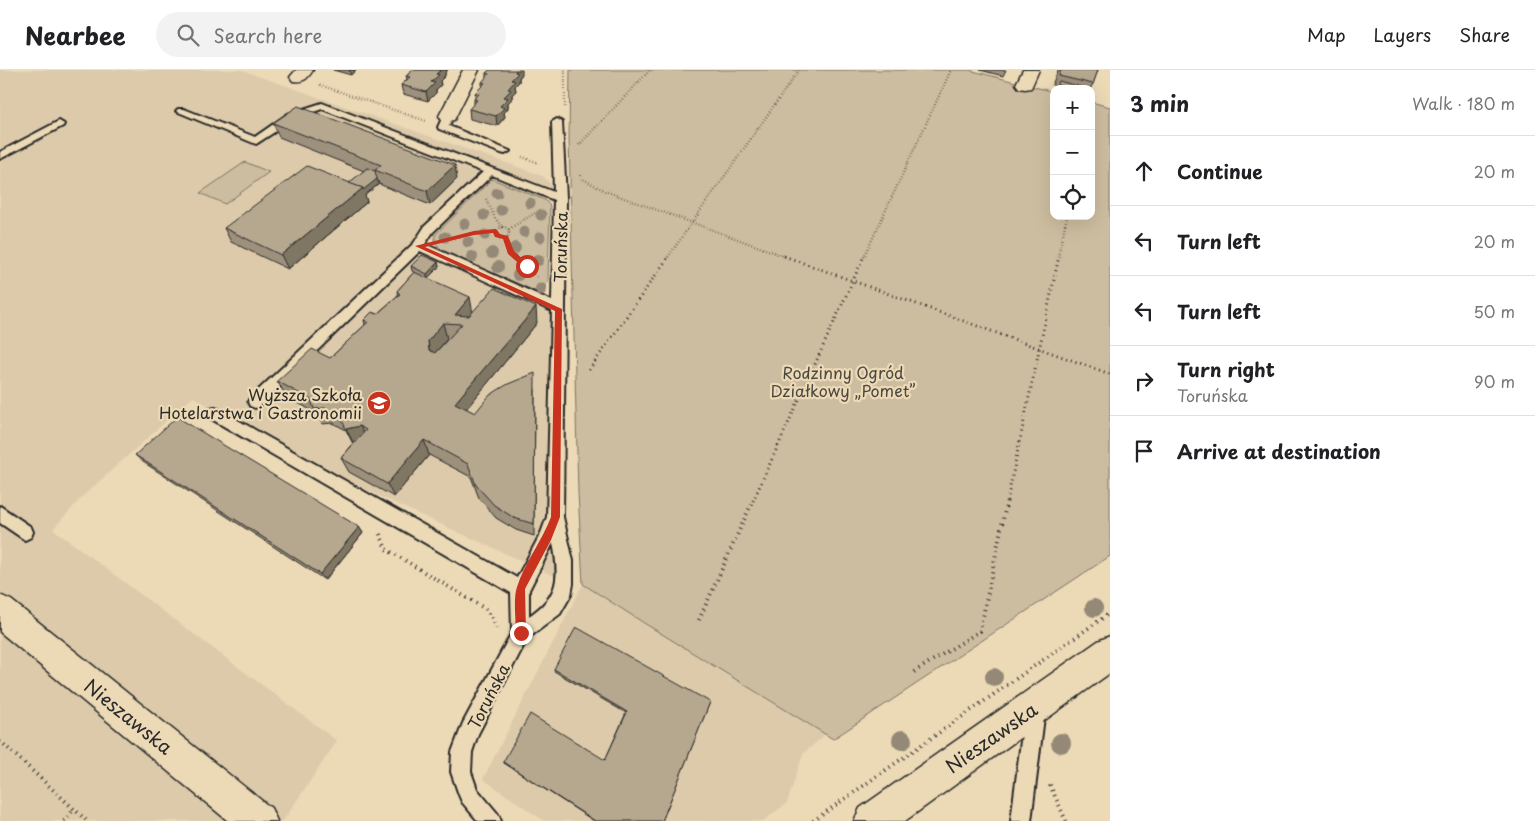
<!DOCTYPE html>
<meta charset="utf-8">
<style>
body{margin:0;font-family:"Playpen Sans",sans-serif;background:#f2f2f2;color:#202124}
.controls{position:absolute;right:15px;top:15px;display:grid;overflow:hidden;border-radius:10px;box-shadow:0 5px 20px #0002}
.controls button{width:45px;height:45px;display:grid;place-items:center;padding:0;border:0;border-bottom:1px solid #e0e0e0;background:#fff;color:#202124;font:25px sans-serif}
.stop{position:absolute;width:15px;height:15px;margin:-11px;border:4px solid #c8321e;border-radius:50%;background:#fff}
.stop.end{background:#c8321e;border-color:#fff;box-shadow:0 1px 5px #0008}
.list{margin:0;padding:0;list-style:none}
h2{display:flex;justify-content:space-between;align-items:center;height:65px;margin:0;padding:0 20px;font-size:21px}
h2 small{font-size:16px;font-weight:400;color:#757577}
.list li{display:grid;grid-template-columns:32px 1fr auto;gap:15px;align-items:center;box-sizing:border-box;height:70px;padding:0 20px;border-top:1px solid #e0e0e0}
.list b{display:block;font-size:19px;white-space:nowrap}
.list p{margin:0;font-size:16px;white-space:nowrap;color:#757577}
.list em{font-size:16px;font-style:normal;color:#757577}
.icon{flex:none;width:28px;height:28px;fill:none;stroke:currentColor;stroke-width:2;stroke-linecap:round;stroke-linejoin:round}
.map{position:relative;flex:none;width:1110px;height:751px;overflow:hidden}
header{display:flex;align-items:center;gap:30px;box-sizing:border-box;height:70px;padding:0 25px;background:#fff;border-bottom:1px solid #e0e0e0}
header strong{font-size:24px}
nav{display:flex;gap:28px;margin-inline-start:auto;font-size:18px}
.search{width:350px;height:45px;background:#f2f2f2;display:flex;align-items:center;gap:12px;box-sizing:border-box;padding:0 18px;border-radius:28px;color:#757577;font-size:19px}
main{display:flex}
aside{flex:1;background:#fff}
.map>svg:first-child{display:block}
.built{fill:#dccaaa}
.green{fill:#cdbda0;stroke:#7c7466}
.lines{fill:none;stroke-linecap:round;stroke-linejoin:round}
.service-casing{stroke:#2b2b2b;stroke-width:4}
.minor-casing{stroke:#2b2b2b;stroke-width:3}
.path-far2{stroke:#2b2b2b;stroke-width:2.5;stroke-dasharray:0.5 2.5;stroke-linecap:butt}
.path-far1{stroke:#2b2b2b;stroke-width:3;stroke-dasharray:1 4;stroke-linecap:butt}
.path{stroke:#2b2b2b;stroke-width:4;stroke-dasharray:1 4.5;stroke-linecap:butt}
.service{fill:#ecd9b6;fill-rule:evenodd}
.minor{fill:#ecd9b6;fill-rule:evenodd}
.tree{fill:#938976}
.wall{fill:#9d907b;stroke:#2b2b2b}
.shaded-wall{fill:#7f7664;stroke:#2b2b2b}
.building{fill:#b6a88f;stroke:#2b2b2b;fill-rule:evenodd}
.route{fill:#c8321e}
.labels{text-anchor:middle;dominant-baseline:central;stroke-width:4.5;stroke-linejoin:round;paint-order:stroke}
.street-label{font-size:16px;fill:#2b2b2b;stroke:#ecd9b6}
.park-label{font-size:16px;fill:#4b4842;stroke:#ecd9b6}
.poi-label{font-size:16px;fill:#2b2b2b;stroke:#ecd9b6;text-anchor:end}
.near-street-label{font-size:19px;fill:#2b2b2b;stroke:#ecd9b6}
</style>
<header>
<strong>Nearbee</strong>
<div class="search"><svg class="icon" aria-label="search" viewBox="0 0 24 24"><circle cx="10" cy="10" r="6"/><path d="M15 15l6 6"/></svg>Search here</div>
<nav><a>Map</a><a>Layers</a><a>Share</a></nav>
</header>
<main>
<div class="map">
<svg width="1110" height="751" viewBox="0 0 1110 751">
<rect width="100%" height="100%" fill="#ecd9b6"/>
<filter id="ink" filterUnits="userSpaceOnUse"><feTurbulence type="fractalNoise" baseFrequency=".02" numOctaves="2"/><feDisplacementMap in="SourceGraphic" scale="10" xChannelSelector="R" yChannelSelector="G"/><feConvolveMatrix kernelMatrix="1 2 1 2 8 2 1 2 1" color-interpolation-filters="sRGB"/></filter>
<g filter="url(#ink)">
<g class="built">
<path d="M 0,0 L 241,0 L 543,106 L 552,116 L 552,132 L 548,132 L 492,109 L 427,173 L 554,229 L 559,508 L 342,409 L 215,335 L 207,335 L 193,327 L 84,425 L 53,459 L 337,671 L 283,751 L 0,751 Z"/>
<path d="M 583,514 L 644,553 L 826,664 L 803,684 L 787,733 L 763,751 L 544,751 L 483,709 Z"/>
</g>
<g class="green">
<path d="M 570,0 L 969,0 L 1054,22 L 1054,146 L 1091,146 L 1091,32 L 1110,37 L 1110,486 L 833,669 L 644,553 L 583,514 L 578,422 L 569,68 Z"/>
<path d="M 245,92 L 269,102 L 225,134 L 200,123 Z"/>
<path d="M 492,109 L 545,130 L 550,136 L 548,211 L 542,224 L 442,181 L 435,172 L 435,165 Z"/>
</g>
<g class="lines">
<g class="service-casing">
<g id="service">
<path d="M 322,33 L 554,122 L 552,52 L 557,49 L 562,52 L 566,128 L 563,447 L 573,491 L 573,514 L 571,525 L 560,544 L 527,569 L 478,664 L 472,682 L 471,702 L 477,719 L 498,744 L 501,751 L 478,751 L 462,732 L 459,725 L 451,702 L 452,682 L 463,653 L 512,562 L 511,523 L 208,347 L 206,343 L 208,339 L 213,337 L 218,339 L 517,508 L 541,463 L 547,447 L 552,241 L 420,181 L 260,336 L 255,338 L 250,336 L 248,332 L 250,328 L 414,173 L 425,156 L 483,102 L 322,39 L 296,48 L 256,74 L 176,41 L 178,39 L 184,39 L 255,67 L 288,44 ZM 492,105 L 554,130 L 552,231 L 425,174 L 433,162 ZM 553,473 C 560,508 559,526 529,546 L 529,520 Z"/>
<path d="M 448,43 L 453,46 L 449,56 L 510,81 L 505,84 L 501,83 L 439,59 L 438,57 L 444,44 Z"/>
<path d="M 59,51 L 64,54 L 63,56 L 0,89 L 0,82 Z"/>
<path d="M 0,436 L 31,457 L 33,462 L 31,467 L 25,470 L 0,453 Z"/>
<path d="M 1035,629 L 1042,632 L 1045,639 L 1031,751 L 1011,751 L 1025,639 L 1028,632 Z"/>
</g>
</g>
<g class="minor-casing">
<g id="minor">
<path d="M 296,0 L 313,0 C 308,8 304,13 293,11 L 290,7 Z"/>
<path d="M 463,0 L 479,0 L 454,50 L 448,51 L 442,50 L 439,46 Z"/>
<path d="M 1023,0 L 1039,0 L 1031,18 L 1025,19 L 1019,18 L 1016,14 Z"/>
<path d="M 0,525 L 11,530 L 271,738 L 277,751 L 228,751 L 0,562 Z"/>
<path d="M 1110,566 L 1110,603 L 905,751 L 854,751 L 860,738 L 1098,571 Z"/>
</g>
</g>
<g class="path-far2">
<path d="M 565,0 L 565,39"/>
<path d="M 320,15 L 426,51"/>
<path d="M 579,75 L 650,0"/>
<path d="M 522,87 L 539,93"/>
<path d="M 581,105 L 581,108 L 605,121 L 787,187"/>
<path d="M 486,129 L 495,148 L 503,158"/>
<circle cx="503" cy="163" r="6"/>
<path d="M 509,159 L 540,140"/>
<path d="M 506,167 L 511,182 L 516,187"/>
<path d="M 451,169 L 474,163 L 496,161"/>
<path d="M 668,187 L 799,0"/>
<path d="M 864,187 L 951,0"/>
<path d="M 1058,187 L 1067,146"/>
</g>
<g class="path-far1">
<path d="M 515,186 L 537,207"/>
<path d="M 784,186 L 1110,304"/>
<path d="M 589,300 L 669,186"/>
<path d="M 753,431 L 864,186"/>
<path d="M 1007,431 L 1059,186"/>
</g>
<g class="path">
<path d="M 380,464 L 386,479 L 487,540 L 495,554 L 496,562"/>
<path d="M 699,550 L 753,430"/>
<path d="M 914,602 L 980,561 L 1007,430"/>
<path d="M 0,671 L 87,751"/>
<path d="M 1050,715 L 1066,751"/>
<path d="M 64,751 L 74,739"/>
<path d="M 813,751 L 1110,543"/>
</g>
<use href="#service" class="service"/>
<use href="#minor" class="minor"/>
</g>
<g class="tree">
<circle cx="497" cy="123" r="5.5"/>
<circle cx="530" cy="133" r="5.5"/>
<circle cx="501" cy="140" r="5.5"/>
<circle cx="484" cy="145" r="5.5"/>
<circle cx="541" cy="145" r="5.5"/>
<circle cx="465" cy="154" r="5.5"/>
<circle cx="524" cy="162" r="5.5"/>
<circle cx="485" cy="165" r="5.5"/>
<circle cx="445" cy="167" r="5.5"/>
<circle cx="540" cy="167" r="5.5"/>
<circle cx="468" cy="172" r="5.5"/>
<circle cx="515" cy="178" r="6"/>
<circle cx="492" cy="183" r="6"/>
<circle cx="472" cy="187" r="6"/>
<circle cx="538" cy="190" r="6"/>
<circle cx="498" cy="197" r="6"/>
<circle cx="518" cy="205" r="6"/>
<circle cx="541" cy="219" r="6"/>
<circle cx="1094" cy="538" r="9"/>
<circle cx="994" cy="607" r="9"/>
<circle cx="902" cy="670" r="10"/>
<circle cx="1061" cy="673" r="10"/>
</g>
<g class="wall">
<path d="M 333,0 L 356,0 L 351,5 Z"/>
<path d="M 412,0 L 448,0 L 445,3 L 445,6 L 440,11 L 441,15 L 436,20 L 436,23 L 428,31 L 403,24 L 401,15 L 407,9 L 406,6 L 412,1 Z"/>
<path d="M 980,0 L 1006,0 L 1003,6 Z"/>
<path d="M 1058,0 L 1098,0 L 1093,14 L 1090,19 L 1054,19 L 1055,16 L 1052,15 Z"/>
<path d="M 486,3 L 522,4 L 519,8 L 519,12 L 515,16 L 516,21 L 512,25 L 512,29 L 508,33 L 508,38 L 504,43 L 505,47 L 497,56 L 470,49 L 469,39 L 474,34 L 474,29 L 475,27 L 475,23 L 482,16 L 482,12 L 486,8 Z"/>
<path d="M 273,53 L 457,109 L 430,135 L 379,114 L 365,125 L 367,132 L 288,199 L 231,172 L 224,158 L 349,113 L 364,101 L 279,67 Z"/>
<path d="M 438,192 L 439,197 L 428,208 L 473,242 L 537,253 L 466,339 L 475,343 L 535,319 L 534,466 L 516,460 L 496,448 L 479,428 L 471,407 L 429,385 L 394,427 L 349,402 L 341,388 L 353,374 L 346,360 L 333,353 L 322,354 L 316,343 L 287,327 L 277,311 L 330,288 L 365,255 L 364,250 L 377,244 L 398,225 L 397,221 L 414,202 L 412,201 L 411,196 Z"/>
<path d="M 135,385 L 359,457 L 363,463 L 325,510 L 143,392 Z"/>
<path d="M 554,599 L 710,632 L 662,751 L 594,751 L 504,693 L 605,690 L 626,643 L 554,601 Z"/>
</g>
<g class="shaded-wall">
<path d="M 349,0 L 356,0 L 351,5 Z"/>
<path d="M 441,0 L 448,0 L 445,3 L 445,6 L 440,11 L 441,15 L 436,20 L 436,23 L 428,31 L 426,22 L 436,4 Z"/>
<path d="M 516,0 L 522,0 L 522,4 L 519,8 L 519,12 L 515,16 L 516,21 L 512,25 L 512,29 L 508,33 L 508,38 L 504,43 L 505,47 L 497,56 L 496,46 L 515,2 Z"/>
<path d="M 455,95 L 457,109 L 430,135 L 427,121 Z"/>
<path d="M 377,109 L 379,114 L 365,125 L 367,132 L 288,199 L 281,185 L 363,118 Z"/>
<path d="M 438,192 L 439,197 L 428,208 L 427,204 Z"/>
<path d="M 470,227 L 473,244 L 462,254 L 455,245 Z"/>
<path d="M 536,237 L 537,253 L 459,348 L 455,333 Z"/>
<path d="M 443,253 L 447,269 L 432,287 L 429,280 L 428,271 Z"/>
<path d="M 360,356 L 367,371 L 354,374 L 346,359 Z"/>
<path d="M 424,370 L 429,385 L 394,427 L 387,414 Z"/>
<path d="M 359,457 L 363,463 L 325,510 L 320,504 Z"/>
</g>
<g class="building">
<path d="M 413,0 L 441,0 L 436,4 L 439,5 L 431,12 L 435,13 L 426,22 L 401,15 L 410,7 L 406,6 Z"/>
<path d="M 489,0 L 516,0 L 515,2 L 518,3 L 511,10 L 515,11 L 508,19 L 511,20 L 504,27 L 508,28 L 500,36 L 504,38 L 496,46 L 469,39 L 477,30 L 474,29 L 479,24 L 475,23 L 485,13 L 482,12 L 489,4 L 486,3 Z"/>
<path d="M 1061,0 L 1098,0 L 1093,14 L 1059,6 Z"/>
<path d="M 1059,11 L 1088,19 L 1073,19 L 1057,15 Z"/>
<path d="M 298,36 L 455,95 L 427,121 L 375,100 L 381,95 L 273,53 Z"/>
<path d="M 307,96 L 363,118 L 281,185 L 224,158 Z"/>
<path d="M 367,98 L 375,101 L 377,109 L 363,120 L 363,118 L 349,113 Z"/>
<path d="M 422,185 L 438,192 L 427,204 L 411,196 Z"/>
<path d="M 414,202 L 470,227 L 455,245 L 469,246 L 494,218 L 536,237 L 455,333 L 475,343 L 489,326 L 498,320 L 508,314 L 535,303 L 534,454 L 514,448 L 494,435 L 476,415 L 468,394 L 424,370 L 387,414 L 341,388 L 366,360 L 360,356 L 346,359 L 340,346 L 325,338 L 314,339 L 311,330 L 277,311 L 312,279 L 330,288 L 368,252 L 364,250 L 372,242 L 377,244 L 400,224 L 397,221 ZM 443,253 L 462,254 L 435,283 L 429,280 L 428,271 Z"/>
<path d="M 177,347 L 359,457 L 320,504 L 135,385 Z"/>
<path d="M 576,557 L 710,632 L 662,751 L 595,751 L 503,692 L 530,644 L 605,690 L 627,642 L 554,599 Z"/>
</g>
</g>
<path class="route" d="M 496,159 L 500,164 L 508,166 L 514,181 L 529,195 L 529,198 L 524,198 L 508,184 L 503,169 L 495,167 L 493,163 L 474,165 L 425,177 L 562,239 L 560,447 L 551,470 L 525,519 L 526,563 L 521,568 L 516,563 C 516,551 513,528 517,517 C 525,492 542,471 551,447 L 555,241 L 415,176 L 474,161 Z"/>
<defs>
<g id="university-disc" transform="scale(1.25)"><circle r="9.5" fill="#c8321e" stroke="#ecd9b6"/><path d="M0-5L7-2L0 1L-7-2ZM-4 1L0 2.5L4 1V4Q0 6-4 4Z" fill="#fff"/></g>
</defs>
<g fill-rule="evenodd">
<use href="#university-disc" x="379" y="333"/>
</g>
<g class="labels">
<g class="street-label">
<text transform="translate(560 177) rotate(-89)">Toruńska</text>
<text transform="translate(488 626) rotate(-63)">Toruńska</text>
</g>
<g class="park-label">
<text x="843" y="302">Rodzinny Ogród<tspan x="843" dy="18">Działkowy „Pomet”</tspan></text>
</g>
<g class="poi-label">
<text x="362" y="324">Wyższa Szkoła<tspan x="362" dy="18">Hotelarstwa i Gastronomii</tspan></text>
</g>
<g class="near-street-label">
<text transform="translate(129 646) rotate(39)">Nieszawska</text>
<text transform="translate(991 667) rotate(-35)">Nieszawska</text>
</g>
</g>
</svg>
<div class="controls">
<button>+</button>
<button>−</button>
<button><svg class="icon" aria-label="locate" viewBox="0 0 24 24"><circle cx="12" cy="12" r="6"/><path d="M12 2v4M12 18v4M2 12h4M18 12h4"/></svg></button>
</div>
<div class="stop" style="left:527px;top:196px"></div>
<div class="stop end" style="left:521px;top:563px"></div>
</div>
<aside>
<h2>3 min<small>Walk · 180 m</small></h2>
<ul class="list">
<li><svg class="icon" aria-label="ahead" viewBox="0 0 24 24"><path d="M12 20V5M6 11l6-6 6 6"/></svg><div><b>Continue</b></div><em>20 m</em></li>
<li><svg class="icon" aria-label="left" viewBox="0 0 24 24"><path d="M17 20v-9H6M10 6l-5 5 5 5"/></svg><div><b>Turn left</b></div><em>20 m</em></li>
<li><svg class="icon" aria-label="left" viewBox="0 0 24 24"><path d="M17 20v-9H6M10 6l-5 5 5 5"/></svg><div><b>Turn left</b></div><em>50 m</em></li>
<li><svg class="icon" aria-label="right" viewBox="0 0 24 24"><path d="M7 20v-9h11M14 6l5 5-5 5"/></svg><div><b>Turn right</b><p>Toruńska</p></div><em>90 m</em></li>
<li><svg class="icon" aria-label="arrive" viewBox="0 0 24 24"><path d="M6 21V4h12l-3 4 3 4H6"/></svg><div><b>Arrive at destination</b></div></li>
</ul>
</aside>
</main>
